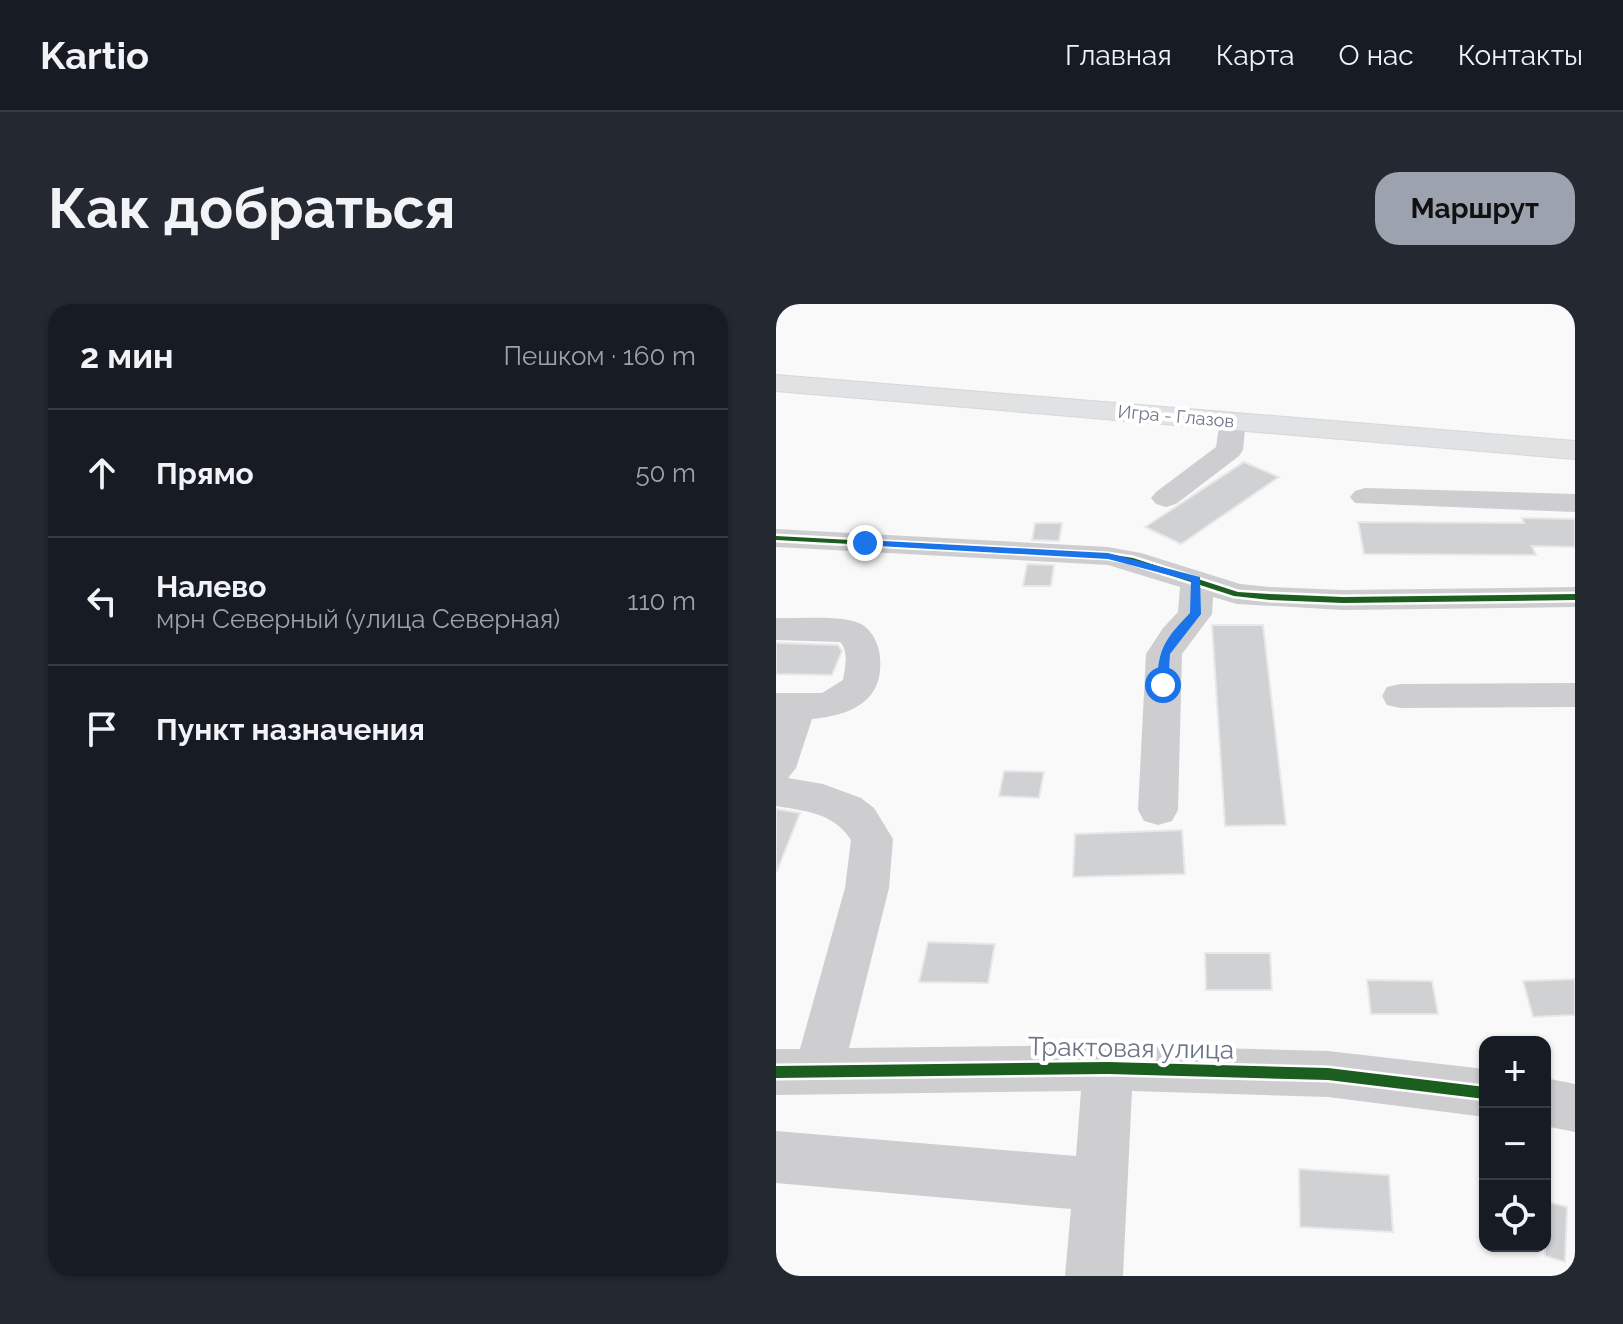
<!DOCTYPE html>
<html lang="ru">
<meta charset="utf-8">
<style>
body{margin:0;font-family:Raleway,sans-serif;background:#242831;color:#f1f3f6}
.controls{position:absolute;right:24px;bottom:24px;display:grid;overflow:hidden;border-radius:16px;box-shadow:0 2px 6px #0004}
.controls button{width:72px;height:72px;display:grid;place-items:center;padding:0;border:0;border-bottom:2px solid #363941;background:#171b24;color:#f1f3f6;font:40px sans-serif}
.stop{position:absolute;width:24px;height:24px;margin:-18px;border:6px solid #1a73e8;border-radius:50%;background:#fff}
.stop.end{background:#1a73e8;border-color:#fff;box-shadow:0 2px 8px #0008}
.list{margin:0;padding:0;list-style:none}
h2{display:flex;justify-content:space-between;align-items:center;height:104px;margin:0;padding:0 32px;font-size:34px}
h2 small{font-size:26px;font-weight:400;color:#9ea1a6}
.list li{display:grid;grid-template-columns:52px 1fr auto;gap:24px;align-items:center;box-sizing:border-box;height:128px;padding:0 32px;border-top:2px solid #363941}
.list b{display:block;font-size:30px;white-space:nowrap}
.list p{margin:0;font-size:26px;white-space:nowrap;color:#9ea1a6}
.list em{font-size:26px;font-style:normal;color:#9ea1a6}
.icon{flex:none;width:44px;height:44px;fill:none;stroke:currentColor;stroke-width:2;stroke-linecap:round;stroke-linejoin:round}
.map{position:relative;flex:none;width:799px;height:972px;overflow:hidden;border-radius:24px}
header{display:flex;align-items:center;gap:48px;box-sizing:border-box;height:112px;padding:0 40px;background:#171b24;border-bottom:2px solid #363941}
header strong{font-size:38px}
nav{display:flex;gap:44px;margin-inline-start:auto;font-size:28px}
.intro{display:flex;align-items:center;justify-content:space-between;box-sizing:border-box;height:192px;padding:0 48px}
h1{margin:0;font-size:56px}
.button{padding:20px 36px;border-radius:24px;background:#9da3ae;color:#111;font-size:28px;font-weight:700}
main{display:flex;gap:48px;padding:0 48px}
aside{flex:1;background:#171b24;border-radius:24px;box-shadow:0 2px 6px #0004}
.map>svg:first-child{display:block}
.building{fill:#d0d1d3;stroke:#e8e8e8;stroke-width:2}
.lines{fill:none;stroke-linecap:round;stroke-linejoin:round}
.major-casing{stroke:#d6d7d7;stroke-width:2}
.minor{fill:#ceced0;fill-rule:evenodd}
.major{fill:#e1e2e3;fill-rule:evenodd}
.cycleway-casing{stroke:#fff;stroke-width:5}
.cycleway{fill:#1b5e20;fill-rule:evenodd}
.route{fill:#1a73e8}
.labels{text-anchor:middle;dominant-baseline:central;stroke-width:8;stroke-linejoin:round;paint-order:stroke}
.far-street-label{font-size:18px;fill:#6b7586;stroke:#fff}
.near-street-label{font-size:26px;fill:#6b7586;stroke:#fff}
</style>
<header>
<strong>Kartio</strong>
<nav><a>Главная</a><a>Карта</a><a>О нас</a><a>Контакты</a></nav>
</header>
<div class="intro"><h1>Как добраться</h1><a class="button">Маршрут</a></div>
<main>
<aside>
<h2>2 мин<small>Пешком · 160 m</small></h2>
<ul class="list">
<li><svg class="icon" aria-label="ahead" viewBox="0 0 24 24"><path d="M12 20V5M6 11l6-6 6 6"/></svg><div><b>Прямо</b></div><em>50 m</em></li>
<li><svg class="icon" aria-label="left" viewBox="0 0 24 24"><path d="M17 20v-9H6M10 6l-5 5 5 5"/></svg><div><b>Налево</b><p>мрн Северный (улица Северная)</p></div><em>110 m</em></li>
<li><svg class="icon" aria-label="arrive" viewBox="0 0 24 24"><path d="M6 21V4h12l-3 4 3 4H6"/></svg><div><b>Пункт назначения</b></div></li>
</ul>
</aside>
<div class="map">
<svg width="799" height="972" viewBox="0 0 799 972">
<rect width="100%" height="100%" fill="#f9f9f9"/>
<g class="building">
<path d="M 468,158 L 503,173 L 405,240 L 369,223 Z"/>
<path d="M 746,214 L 799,215 L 799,243 L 756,242 L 760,251 L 588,250 L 582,218 L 748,219 Z"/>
<path d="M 259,219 L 286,219 L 283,237 L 256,236 Z"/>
<path d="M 251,260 L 278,261 L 275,282 L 247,282 Z"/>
<path d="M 436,321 L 487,321 L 510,521 L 449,522 Z"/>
<path d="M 0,339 L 62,341 L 66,347 L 56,371 L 0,370 Z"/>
<path d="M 228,467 L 268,468 L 263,494 L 223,492 Z"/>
<path d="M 0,505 L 24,509 L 1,567 L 0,566 Z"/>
<path d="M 406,526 L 409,570 L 297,573 L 299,530 Z"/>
<path d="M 152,638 L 219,640 L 212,679 L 143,678 Z"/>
<path d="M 429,649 L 494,649 L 496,686 L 430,686 Z"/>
<path d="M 799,675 L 799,711 L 757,713 L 747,677 Z"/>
<path d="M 591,676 L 656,677 L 662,710 L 595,710 Z"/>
<path d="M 523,865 L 613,871 L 617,928 L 524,923 Z"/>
<path d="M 769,897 L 791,903 L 789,958 L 769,952 Z"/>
</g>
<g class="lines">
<g class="major-casing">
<path id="major" d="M 0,71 L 799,137 L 799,155 L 0,87 Z"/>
</g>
<g class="minor">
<path d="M 457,108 L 466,110 L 470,116 L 467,146 L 463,152 L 400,200 L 390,203 L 380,200 L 375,194 L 380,188 L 440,143 L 444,116 L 448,110 Z"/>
<path d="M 589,184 L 799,190 L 799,208 L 579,199 L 574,193 L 579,187 Z"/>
<path d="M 0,225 L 332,243 L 365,249 L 464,280 L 494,283 L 567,286 L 799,283 L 799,303 L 567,306 L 461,300 L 437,293 L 436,310 L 406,350 L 402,506 L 396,517 L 382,521 L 368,517 L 362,506 L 370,350 L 387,324 L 402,308 L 404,283 L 332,261 L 0,243 Z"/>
<path d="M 0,314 C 23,315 68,310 87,321 C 97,328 103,341 104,353 C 108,397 76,411 36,415 L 20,464 L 12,474 L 47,480 L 85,494 L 98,504 L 117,535 L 113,584 L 73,744 L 332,741 L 552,747 L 709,765 L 709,813 L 552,793 L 356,787 L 347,972 L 289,972 L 295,905 L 0,879 L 0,827 L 300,852 L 305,787 L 0,791 L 0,745 L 24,745 L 69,584 L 75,536 C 58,509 30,507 0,502 L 0,389 L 46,389 L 67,376 C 69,364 73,347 64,338 L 0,336 Z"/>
<path d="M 799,379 L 799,403 L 624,404 L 611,401 L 606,392 L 611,383 L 624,380 Z"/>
<path d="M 769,774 L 799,780 L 799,828 L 769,822 Z"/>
</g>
<use href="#major" class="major"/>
<g class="cycleway-casing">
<g id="cycleway">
<path d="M 0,232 L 332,250 L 357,254 L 462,288 L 494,290 L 567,293 L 799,290 L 799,296 L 567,299 L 494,296 L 458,292 L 353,258 L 332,254 L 0,236 Z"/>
<path d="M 332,758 L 552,764 L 709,783 L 709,795 L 552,776 L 332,770 L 0,774 L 0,762 Z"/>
</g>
</g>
<use href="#cycleway" class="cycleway"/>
</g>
<path class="route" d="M 89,236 L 332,249 L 424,273 L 425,310 L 394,350 L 392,381 L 387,385 L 381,381 C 382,344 389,335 414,309 L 415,277 L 332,255 L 85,241 L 84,239 Z"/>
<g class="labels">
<g class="far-street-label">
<text transform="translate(400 112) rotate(5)">Игра - Глазов</text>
</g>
<g class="near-street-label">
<text transform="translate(355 744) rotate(1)">Трактовая улица</text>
</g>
</g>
</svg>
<div class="controls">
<button>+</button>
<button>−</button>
<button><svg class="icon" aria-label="locate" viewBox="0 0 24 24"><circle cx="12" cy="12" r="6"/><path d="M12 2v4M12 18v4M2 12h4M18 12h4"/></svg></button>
</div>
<div class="stop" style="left:387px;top:381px"></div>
<div class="stop end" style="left:89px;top:239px"></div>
</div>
</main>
